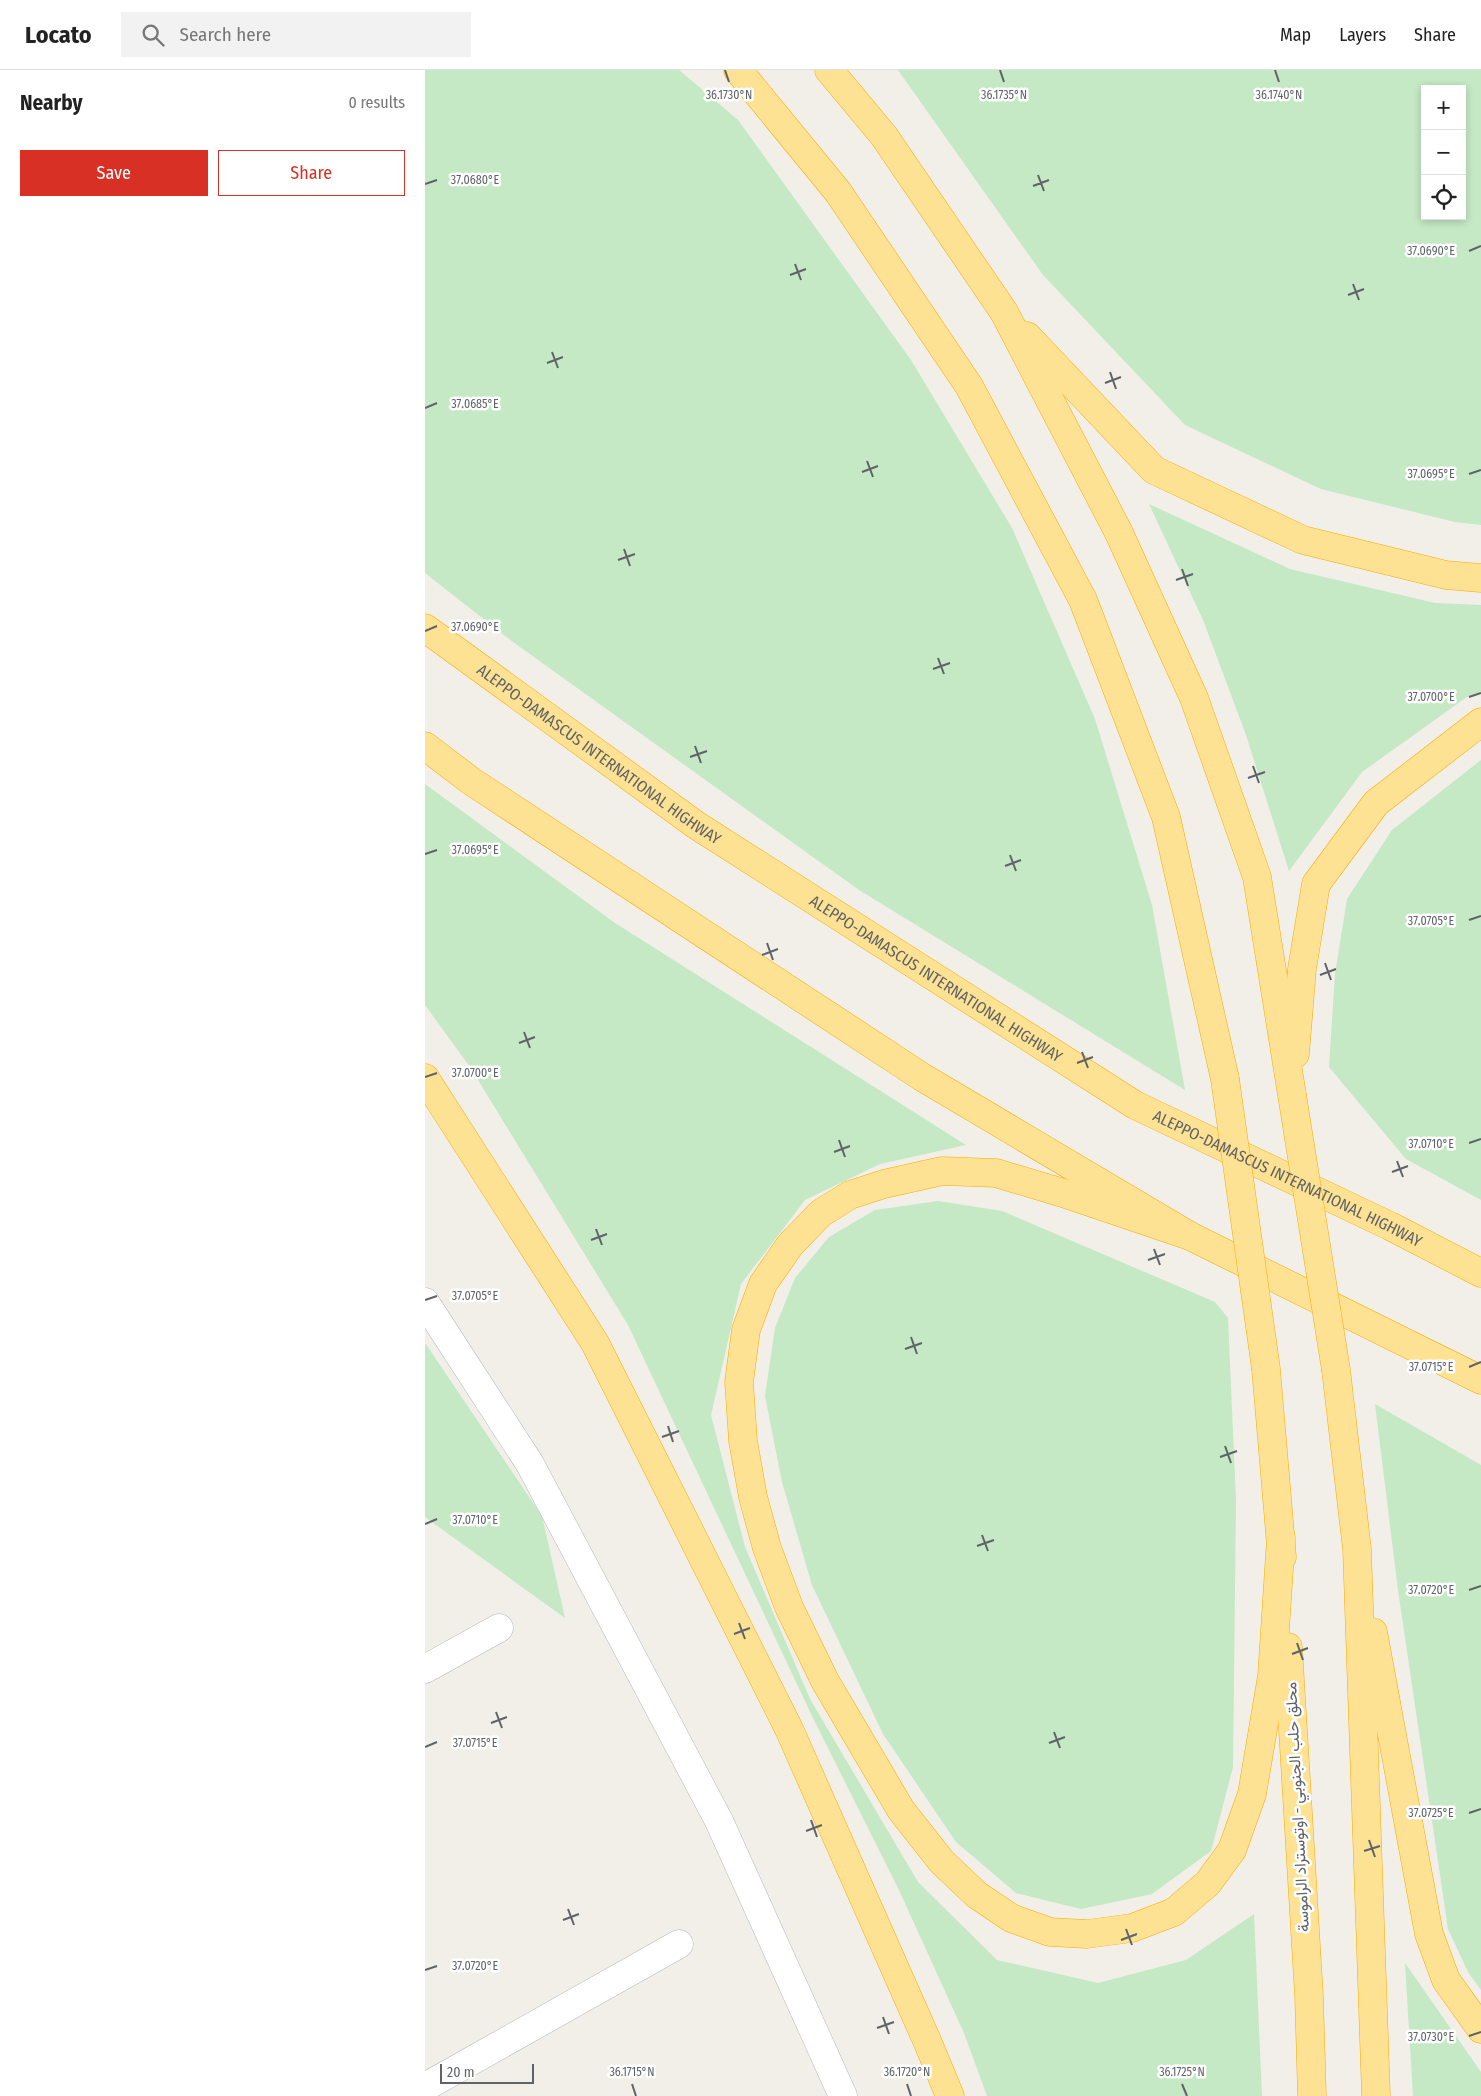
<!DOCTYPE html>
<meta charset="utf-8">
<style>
body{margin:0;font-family:"Fira Sans Condensed",Vazirmatn,sans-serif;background:#f2f2f2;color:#222}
.controls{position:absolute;right:15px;top:15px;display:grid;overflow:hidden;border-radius:0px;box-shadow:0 2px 8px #0003}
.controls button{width:45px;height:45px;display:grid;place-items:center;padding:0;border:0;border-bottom:1px solid #e0e0e0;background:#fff;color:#222;font:25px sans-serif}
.scale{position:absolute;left:15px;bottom:12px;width:94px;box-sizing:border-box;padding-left:5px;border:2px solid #5f6368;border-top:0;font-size:14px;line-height:18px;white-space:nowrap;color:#5f6368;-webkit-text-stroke:4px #fff;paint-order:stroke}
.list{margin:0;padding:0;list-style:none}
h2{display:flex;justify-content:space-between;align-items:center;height:65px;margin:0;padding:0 20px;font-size:21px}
h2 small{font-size:16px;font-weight:400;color:#767676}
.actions{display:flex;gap:10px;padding:15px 20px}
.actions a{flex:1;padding:11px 0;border:1px solid #d93025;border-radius:0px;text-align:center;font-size:18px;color:#d93025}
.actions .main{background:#d93025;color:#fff}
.icon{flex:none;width:28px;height:28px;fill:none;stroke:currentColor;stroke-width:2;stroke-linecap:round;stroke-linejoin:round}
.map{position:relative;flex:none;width:1056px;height:2026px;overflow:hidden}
header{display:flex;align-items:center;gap:30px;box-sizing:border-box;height:70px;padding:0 25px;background:#fff;border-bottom:1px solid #e0e0e0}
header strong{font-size:24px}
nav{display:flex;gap:28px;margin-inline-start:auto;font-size:18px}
.search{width:350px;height:45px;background:#f2f2f2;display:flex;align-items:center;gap:12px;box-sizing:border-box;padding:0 18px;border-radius:0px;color:#767676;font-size:19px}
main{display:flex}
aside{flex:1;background:#fff}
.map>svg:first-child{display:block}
.green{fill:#c5e8c5;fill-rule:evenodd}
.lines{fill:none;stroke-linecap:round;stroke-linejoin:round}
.minor-casing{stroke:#b5b8bc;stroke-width:29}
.highway-casing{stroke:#f9ab00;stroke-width:29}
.minor{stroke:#fff;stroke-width:28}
.highway{stroke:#fde293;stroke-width:28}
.highway-bridge-casing{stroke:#f9ab00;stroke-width:29;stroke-linecap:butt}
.highway-bridge{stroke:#fde293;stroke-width:28}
.ticks{fill:none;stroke:#5f6368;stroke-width:2}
.labels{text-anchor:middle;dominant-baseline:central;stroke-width:5;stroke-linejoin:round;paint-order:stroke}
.street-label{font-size:16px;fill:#5f6368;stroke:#fff}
.ticks-label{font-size:12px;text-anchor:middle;fill:#5f6368;stroke:#fff;stroke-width:5;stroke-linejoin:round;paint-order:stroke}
</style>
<header>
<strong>Locato</strong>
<div class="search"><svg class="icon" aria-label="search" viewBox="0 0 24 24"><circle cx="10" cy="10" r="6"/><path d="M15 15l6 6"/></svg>Search here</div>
<nav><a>Map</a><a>Layers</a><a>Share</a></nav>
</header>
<main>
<aside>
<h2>Nearby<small>0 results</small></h2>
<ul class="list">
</ul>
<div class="actions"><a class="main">Save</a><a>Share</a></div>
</aside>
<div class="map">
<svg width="1056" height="2026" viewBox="0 0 1056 2026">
<rect width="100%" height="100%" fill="#f1efe8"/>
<g class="green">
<path d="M 0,0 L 254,0 L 313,50 L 486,290 L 587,458 L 670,649 L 727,835 L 760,1020 L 434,820 L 88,572 L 0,503 Z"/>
<path d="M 473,0 L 1056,0 L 1056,455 L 1030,452 L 896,419 L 760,355 L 618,205 ZM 1000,19 L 1037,19 L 1037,146 L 1000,146 Z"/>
<path d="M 724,434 L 865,499 L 1010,533 L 1056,535 L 1056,622 L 1042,627 L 937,702 L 864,801 L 821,665 L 778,550 Z"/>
<path d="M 1056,690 L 1056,1130 L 981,1089 L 904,997 L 910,904 L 922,829 L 967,760 Z"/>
<path d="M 0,714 L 190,853 L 541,1075 L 455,1094 L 380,1130 L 316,1214 L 286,1345 L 320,1477 L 385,1629 L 493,1812 L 572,1890 L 673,1913 L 761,1890 L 829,1844 L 837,2026 L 562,2026 L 539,1963 L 474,1820 L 387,1646 L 203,1255 L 45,997 L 0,935 Z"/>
<path d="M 513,1131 L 577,1141 L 790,1232 L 803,1248 L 811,1431 L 808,1697 L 786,1781 L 727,1824 L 656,1839 L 591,1823 L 531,1772 L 458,1664 L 387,1515 L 357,1412 L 340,1326 L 350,1258 L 370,1208 L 404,1167 L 450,1140 Z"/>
<path d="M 0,1273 L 117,1446 L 140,1548 L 0,1447 Z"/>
<path d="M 950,1334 L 1056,1395 L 1056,1920 L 1043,1902 L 1023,1859 L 973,1520 Z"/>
<path d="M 980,1893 L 1056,2002 L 1056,2026 L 988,2026 Z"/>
</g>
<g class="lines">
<g class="minor-casing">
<g id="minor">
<path d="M 0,1232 L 105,1394 L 294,1751 L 418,2026"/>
<path d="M 0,1599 L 74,1558"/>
<path d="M 0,2017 L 254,1874"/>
</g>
</g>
<g class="highway-casing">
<g id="highway">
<path d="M 313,0 L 413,122 L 544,316 L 658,530 L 741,747 L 800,1009"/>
<path d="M 404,0 L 459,66 L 579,242 L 694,463 L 769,628 L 832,807 L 867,1025"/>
<path d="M 602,266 L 729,400 L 878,470 L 1021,505 L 1056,508"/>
<path id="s1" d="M 0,558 L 271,755 L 710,1035 L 965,1156 L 1056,1203"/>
<path d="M 0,676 L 46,711 L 497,1007 L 765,1166 L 1056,1310"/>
<path d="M 870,984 L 877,899 L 891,814 L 951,733 L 1056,652"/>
<path d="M 0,1008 L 170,1273 L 364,1659 L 503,1973 L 525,2026"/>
<path d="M 765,1166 L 638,1123 L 571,1103 L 517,1101 L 459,1114 L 425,1125 L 396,1143 L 365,1175 L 338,1214 L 321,1260 L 314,1312 L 318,1371 L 328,1427 L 342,1478 L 364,1537 L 400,1611 L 476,1740 L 517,1792 L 552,1825 L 586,1848 L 625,1862 L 662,1864 L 707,1858 L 749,1842 L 783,1813 L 807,1780 L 827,1724 L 847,1606 L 856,1468"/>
<path d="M 841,1299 L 857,1487"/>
<path d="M 911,1300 L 932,1479 L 951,2026"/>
<path d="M 948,1562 L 1004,1864 L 1021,1910 L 1056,1959"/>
<path d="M 863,1577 L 884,1926 L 887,2026"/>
</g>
</g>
<use href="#minor" class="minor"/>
<use href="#highway" class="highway"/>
<g class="highway-bridge-casing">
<g id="highway-bridge">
<path d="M 800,1009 L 841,1299"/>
<path d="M 867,1025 L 911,1300"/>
</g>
</g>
<use href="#highway-bridge" class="highway-bridge"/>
</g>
<path class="ticks" d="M 300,0 L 304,12M 575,0 L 579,12M 850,0 L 854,12M 613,105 L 619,121M 0,114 L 12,110M 608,116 L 624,110M 1044,181 L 1056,176M 370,194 L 376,210M 365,205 L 381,199M 928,214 L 934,230M 923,225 L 939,219M 127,282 L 133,298M 122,293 L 138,287M 685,302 L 691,319M 680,313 L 696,307M 0,338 L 12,333M 442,391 L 448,407M 437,402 L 453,396M 1044,404 L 1056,400M 199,479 L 205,496M 193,490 L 210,484M 757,499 L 763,516M 751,510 L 768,504M 0,561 L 12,556M 513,588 L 519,604M 508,599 L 525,593M 1044,627 L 1056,623M 270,676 L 276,693M 265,687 L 282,681M 828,696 L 834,713M 823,708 L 840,702M 0,784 L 12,780M 585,785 L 591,801M 580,796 L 596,790M 1044,850 L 1056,846M 342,873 L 348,890M 337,885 L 353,879M 900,893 L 906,910M 895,905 L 911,899M 99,962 L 105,978M 94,973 L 110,967M 657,982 L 663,998M 652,993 L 668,987M 0,1007 L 12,1003M 414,1070 L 420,1087M 1044,1073 L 1056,1069M 409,1082 L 425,1076M 972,1091 L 978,1107M 967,1102 L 983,1096M 171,1159 L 177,1175M 166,1170 L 182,1164M 729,1179 L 735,1195M 723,1190 L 740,1184M 0,1230 L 12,1226M 486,1267 L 492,1284M 480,1279 L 497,1273M 1044,1297 L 1056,1292M 243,1356 L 248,1372M 237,1367 L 254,1361M 800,1376 L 806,1393M 795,1387 L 812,1381M 0,1454 L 12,1449M 557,1465 L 563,1481M 552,1476 L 569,1470M 1044,1520 L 1056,1516M 314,1553 L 320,1569M 309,1564 L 325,1558M 872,1573 L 878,1590M 867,1584 L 883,1578M 71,1642 L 77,1658M 66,1653 L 82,1647M 629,1662 L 635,1678M 624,1673 L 640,1667M 0,1677 L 12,1672M 1044,1743 L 1056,1739M 386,1750 L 392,1767M 381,1761 L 397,1755M 944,1770 L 950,1787M 939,1781 L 955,1776M 143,1839 L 149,1855M 138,1850 L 154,1844M 701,1859 L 707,1875M 696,1870 L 712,1864M 0,1900 L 12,1896M 458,1947 L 464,1964M 452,1958 L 469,1952M 1044,1966 L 1056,1962M 207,2014 L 211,2026M 482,2014 L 486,2026M 757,2014 L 762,2026"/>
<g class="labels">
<g class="street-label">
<text stroke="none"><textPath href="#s1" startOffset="215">ALEPPO-DAMASCUS INTERNATIONAL HIGHWAY</textPath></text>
<text stroke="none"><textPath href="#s1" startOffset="620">ALEPPO-DAMASCUS INTERNATIONAL HIGHWAY</textPath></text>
<text stroke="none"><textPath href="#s1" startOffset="1025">ALEPPO-DAMASCUS INTERNATIONAL HIGHWAY</textPath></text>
<text transform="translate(872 1737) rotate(-93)">محلق حلب الجنوبي - اوتوستراد الراموسة</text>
</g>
</g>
<g class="ticks-label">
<text x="304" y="29">36.1730°N</text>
<text x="854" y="29">36.1740°N</text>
<text x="579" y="29">36.1735°N</text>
<text x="50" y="114">37.0680°E</text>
<text x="1006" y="185">37.0690°E</text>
<text x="50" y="338">37.0685°E</text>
<text x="1006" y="408">37.0695°E</text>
<text x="50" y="561">37.0690°E</text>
<text x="1006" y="631">37.0700°E</text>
<text x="50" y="784">37.0695°E</text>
<text x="1006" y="855">37.0705°E</text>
<text x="50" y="1007">37.0700°E</text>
<text x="1006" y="1078">37.0710°E</text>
<text x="50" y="1230">37.0705°E</text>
<text x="1006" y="1301">37.0715°E</text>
<text x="50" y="1454">37.0710°E</text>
<text x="1006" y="1524">37.0720°E</text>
<text x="50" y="1677">37.0715°E</text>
<text x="1006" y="1747">37.0725°E</text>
<text x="50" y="1900">37.0720°E</text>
<text x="1006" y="1971">37.0730°E</text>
<text x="207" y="2006">36.1715°N</text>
<text x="482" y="2006">36.1720°N</text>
<text x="757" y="2006">36.1725°N</text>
</g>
</svg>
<div class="controls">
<button>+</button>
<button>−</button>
<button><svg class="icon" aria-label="locate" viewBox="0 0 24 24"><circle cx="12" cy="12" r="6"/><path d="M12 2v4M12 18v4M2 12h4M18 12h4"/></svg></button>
</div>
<div class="scale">20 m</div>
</div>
</main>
